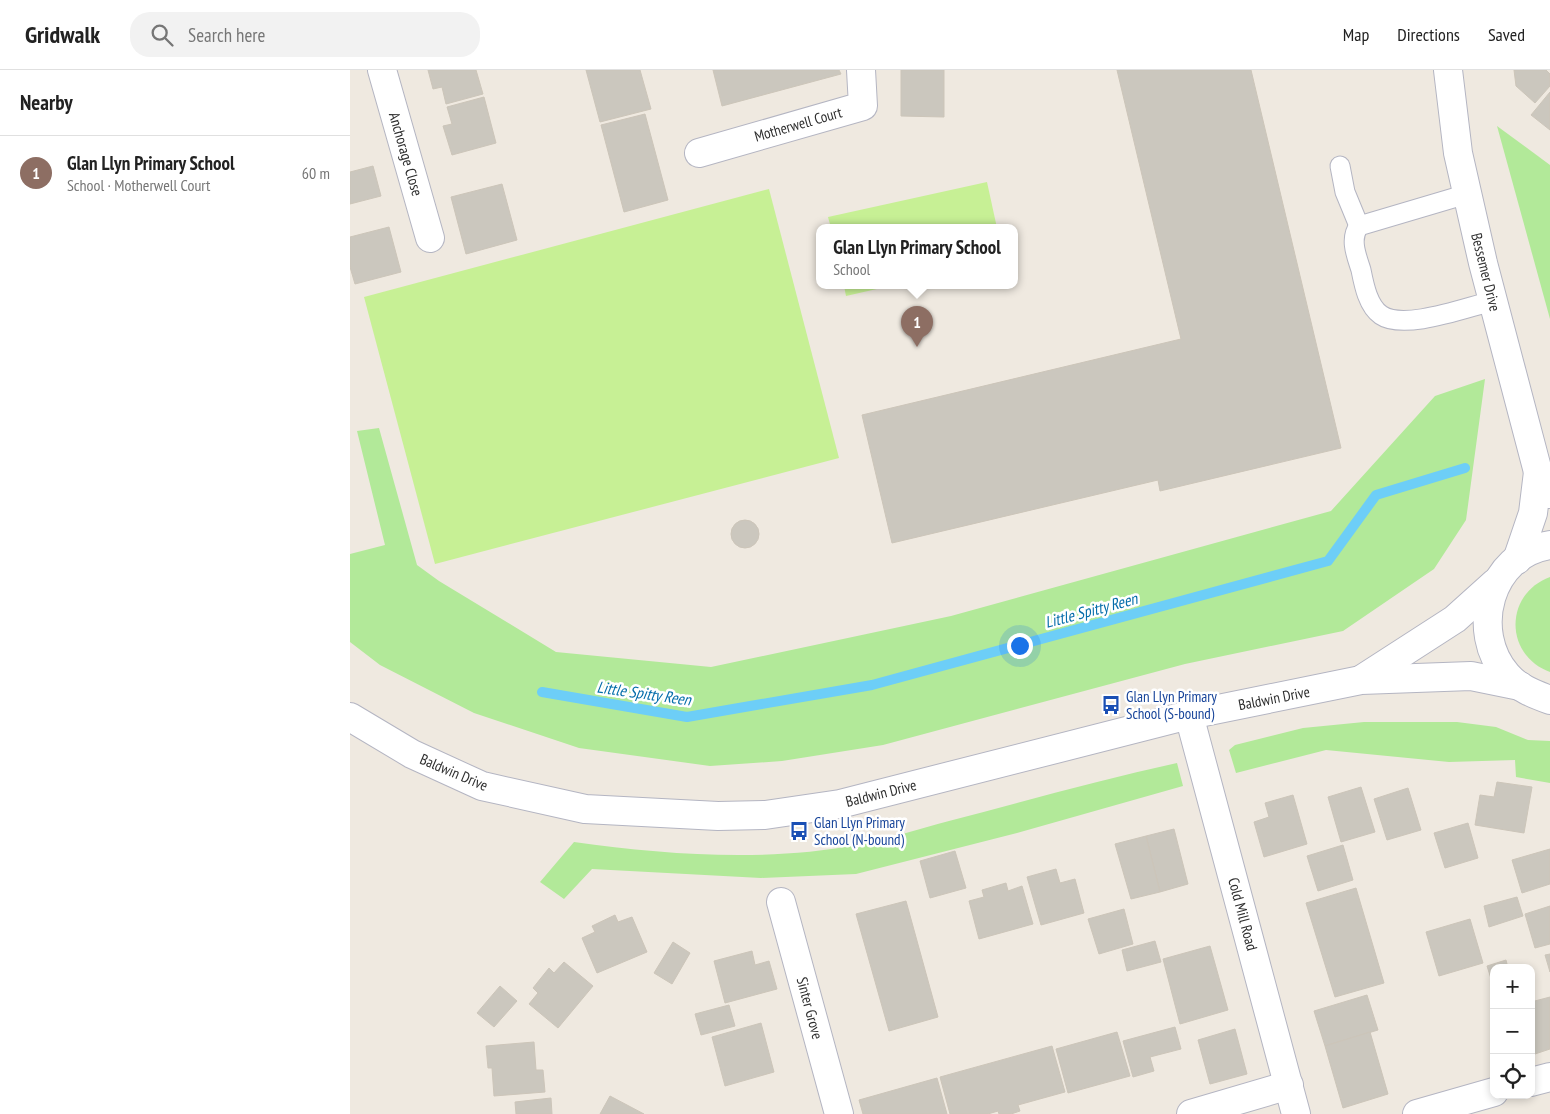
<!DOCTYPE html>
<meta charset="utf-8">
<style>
body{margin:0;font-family:"PT Sans Narrow",sans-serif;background:#f2f2f2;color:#222}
.controls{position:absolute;right:15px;bottom:15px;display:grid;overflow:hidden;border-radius:10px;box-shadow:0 2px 8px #0003}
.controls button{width:45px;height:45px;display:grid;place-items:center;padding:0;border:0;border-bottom:1px solid #e0e0e0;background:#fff;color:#222;font:25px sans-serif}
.you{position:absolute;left:669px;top:575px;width:18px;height:18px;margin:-12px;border:4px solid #fff;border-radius:50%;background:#1a73e8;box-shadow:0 0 0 8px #1a73e833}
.badge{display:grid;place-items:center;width:32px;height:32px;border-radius:50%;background:#d93025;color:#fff;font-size:16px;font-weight:700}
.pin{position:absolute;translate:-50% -41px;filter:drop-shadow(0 1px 2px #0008)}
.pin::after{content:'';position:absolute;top:26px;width:18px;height:15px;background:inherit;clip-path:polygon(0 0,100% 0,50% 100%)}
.popup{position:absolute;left:466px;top:154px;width:202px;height:65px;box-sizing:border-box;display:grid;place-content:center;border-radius:10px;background:#fff;filter:drop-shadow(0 1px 4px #0005);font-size:16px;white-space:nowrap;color:#767676}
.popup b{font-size:19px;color:#222}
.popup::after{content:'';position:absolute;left:50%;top:100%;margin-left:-10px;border:10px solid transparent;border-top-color:#fff}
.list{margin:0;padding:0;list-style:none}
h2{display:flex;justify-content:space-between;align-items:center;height:65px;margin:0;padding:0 20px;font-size:21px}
h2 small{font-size:16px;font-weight:400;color:#767676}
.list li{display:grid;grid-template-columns:32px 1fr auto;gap:15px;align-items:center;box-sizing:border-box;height:75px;padding:0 20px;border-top:1px solid #e0e0e0}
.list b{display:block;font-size:19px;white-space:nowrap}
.list p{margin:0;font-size:16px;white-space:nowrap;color:#767676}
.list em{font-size:16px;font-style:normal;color:#767676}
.icon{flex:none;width:28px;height:28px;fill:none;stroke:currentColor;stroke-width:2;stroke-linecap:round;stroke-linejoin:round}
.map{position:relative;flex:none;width:1200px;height:1044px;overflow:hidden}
header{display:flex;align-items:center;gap:30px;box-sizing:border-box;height:70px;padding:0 25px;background:#fff;border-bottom:1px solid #e0e0e0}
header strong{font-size:24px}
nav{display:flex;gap:28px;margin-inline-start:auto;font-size:18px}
.search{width:350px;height:45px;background:#f2f2f2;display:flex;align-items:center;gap:12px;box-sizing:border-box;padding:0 18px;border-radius:20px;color:#767676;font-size:19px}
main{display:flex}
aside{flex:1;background:#fff}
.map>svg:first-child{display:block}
.green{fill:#b2e999}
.pitch{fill:#c7f095}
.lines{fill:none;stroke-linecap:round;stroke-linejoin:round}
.stream{stroke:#6dcef7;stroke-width:10}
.building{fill:#cbc7be;stroke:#ccc5b9}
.lane-casing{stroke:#b4b5c2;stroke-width:21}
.street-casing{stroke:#b4b5c2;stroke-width:30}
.lane{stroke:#fff;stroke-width:19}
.street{stroke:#fff;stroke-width:28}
.labels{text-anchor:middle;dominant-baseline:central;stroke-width:5;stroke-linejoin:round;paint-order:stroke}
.street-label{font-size:15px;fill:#2e2e2e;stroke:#fff}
.transit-label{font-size:15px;fill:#164399;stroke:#fff;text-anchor:start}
.water-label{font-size:16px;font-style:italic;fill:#056daa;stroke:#fff}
</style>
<header>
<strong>Gridwalk</strong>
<div class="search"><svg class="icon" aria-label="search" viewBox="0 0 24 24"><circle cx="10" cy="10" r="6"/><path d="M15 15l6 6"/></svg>Search here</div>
<nav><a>Map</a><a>Directions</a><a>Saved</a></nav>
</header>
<main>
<aside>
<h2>Nearby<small></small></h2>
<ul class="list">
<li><span class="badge" style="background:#8d6e63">1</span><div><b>Glan Llyn Primary School</b><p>School · Motherwell Court</p></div><em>60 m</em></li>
</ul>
</aside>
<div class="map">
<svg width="1200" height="1044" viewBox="0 0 1200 1044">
<rect width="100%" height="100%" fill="#efe9e0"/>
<g class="green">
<path d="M 1147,56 L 1200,95 L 1200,249 Z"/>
<path d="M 1135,309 L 1116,450 L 1084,499 L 993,561 L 835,594 L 533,675 L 432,691 L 360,696 L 229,678 L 124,643 L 30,595 L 0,572 L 0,484 L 35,475 L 7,361 L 29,358 L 67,495 L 89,511 L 206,582 L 361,597 L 601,546 L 981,441 L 1085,326 Z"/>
<path d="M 1200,507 L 1200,602 C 1154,585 1154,524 1200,507 Z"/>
<path d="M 1014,652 L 1107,652 L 1146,657 L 1178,670 L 1200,671 L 1200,713 L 1166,707 L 1165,690 L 1099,692 L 976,680 L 886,703 L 879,680 L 885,675 L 953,658 Z"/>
<path d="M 827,693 L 833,716 L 667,763 L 506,804 L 411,808 L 242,799 L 214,829 L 190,812 L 224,772 C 317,785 415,792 507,775 C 538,769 569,759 599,751 C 675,731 750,710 827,693 Z"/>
</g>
<g class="pitch">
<path d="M 637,112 L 647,158 L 481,158 L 478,147 Z"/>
<path d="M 419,119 L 489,388 L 85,494 L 14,227 Z"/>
<path d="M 494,216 L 540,216 L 496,226 Z"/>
</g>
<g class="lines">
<path class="stream" d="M 192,622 L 337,647 L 522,615 L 978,491 L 1026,425 L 1115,398"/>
</g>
<g class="building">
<path d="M 78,0 L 126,0 L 133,24 L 96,34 L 92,17 L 83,19 Z"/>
<path d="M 236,0 L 290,0 L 301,39 L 250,52 Z"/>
<path d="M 363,0 L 489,0 L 491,4 L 372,36 Z"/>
<path d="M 551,0 L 594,0 L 594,47 L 551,46 Z"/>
<path d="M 767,0 L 901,0 L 991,378 L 810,421 L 808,410 L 542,473 L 512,345 L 831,269 Z"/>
<path d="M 1164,0 L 1196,0 L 1200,4 L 1200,16 L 1185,33 L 1166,16 Z"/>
<path d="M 1200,22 L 1200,60 L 1181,45 Z"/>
<path d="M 134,27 L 146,73 L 102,85 L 93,56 L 102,54 L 97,37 Z"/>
<path d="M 295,44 L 318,130 L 274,142 L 251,55 Z"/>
<path d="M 23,96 L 31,126 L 0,134 L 0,102 Z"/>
<path d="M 152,114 L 167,170 L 116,184 L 101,127 Z"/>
<path d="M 39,157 L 51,202 L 5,214 L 0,197 L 0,167 Z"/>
<circle cx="395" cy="464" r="14"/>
<path d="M 1147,712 L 1182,717 L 1174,763 L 1125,755 L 1130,725 L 1144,727 Z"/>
<path d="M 1011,717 L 1025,762 L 991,772 L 978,727 Z"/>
<path d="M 1058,718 L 1071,760 L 1037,770 L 1024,729 Z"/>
<path d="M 943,725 L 957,774 L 914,787 L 904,752 L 919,747 L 915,733 Z"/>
<path d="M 1118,753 L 1128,788 L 1095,798 L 1084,763 Z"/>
<path d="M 824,759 L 838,814 L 810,822 L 796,766 Z"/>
<path d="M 796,766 L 810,822 L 781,829 L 765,774 Z"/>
<path d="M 993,775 L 1003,810 L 968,821 L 957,786 Z"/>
<path d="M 1200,779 L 1200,814 L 1172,823 L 1162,790 Z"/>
<path d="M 605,781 L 616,818 L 580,828 L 570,791 Z"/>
<path d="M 706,799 L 710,813 L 725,809 L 734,843 L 691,855 L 677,807 Z"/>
<path d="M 656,813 L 658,821 L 672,816 L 683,854 L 629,869 L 619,831 L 634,827 L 632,820 Z"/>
<path d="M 1006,818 L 1034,913 L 985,927 L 956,833 Z"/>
<path d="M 1167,827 L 1173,846 L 1139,857 L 1134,836 Z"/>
<path d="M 556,831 L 588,947 L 539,961 L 506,844 Z"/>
<path d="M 1200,836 L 1200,874 L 1185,878 L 1175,844 Z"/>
<path d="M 774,839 L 783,874 L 749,884 L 738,849 Z"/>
<path d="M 265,845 L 268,852 L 282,847 L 297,882 L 247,903 L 232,868 L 245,862 L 242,856 Z"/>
<path d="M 1120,849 L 1133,893 L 1089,906 L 1076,862 Z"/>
<path d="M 805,871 L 811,892 L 777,901 L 772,880 Z"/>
<path d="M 323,872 L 340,883 L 322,914 L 304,903 Z"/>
<path d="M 860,876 L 878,940 L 830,954 L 813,889 Z"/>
<path d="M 402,881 L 405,895 L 419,891 L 427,919 L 375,933 L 364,891 Z"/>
<path d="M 1200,884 L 1200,902 L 1195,885 Z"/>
<path d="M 1156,890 L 1158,898 L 1144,898 L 1144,918 L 1137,896 Z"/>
<path d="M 214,892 L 243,916 L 208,958 L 179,934 L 188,923 L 183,918 L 199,898 L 204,903 Z"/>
<path d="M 150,916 L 167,931 L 144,957 L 127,943 Z"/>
<path d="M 1017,925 L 1028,960 L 975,976 L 964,941 Z"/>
<path d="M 1200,927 L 1200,979 L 1182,985 L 1181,932 Z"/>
<path d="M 379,935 L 385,956 L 351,965 L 345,944 Z"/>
<path d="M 411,953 L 424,1002 L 375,1016 L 362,967 Z"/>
<path d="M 825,957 L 831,979 L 800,987 L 804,1001 L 783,1007 L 773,971 Z"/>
<path d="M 885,959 L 897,1004 L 860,1014 L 848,970 Z"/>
<path d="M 767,962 L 780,1006 L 718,1023 L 706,979 Z"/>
<path d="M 1020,962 L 1038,1024 L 993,1038 L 975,976 Z"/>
<path d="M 184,972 L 186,1000 L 193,1000 L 195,1022 L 144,1026 L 142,998 L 138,998 L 136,976 Z"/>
<path d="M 702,976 L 715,1022 L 668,1035 L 670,1041 L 661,1044 L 649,1044 L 648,1041 L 638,1044 L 600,1044 L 590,1007 Z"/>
<path d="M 587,1008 L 597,1044 L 513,1044 L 509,1030 Z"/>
<path d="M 260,1026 L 294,1044 L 250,1044 Z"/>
<path d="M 201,1028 L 202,1044 L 166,1044 L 165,1032 Z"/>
</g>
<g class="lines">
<g class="lane-casing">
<g id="lane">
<path d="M 990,96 L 995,122 L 1009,156"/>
<path d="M 1117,124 L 1009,156 C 999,169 1007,187 1011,200 C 1014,215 1018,236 1031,245 C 1054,261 1117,237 1143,231"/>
</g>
</g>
<g class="street-casing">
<g id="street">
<path d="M 32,0 L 80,168"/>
<path d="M 1098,0 L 1108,83 L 1133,193 L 1188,402 L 1200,424"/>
<path d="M 349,83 L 513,36 L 511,0"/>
<path d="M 1200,475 C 1139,484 1119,562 1157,605 C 1168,618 1184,624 1200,630"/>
<path d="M 1167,490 L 1183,443 L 1188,402"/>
<path d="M 1012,609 L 1105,549 L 1145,513"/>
<path d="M 839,645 L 946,1044"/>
<path d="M 0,647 L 62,684 L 132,716 L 235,739 L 368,746 L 415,745 L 490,734 L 839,645 L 1011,610 L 1121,606 L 1170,616"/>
<path d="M 431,832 L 489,1044"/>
<path d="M 1181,1012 L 1200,1007"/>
<path d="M 841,1044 L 939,1015"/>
<path d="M 1067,1044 L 1144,1022"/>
</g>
</g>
<use href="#lane" class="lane"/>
<use href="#street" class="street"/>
</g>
<defs>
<g id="bus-bare" transform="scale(1.5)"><path d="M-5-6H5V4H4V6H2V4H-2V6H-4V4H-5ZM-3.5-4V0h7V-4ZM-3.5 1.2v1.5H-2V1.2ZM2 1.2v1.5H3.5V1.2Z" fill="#1a4fb4" stroke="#fff" stroke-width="2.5" paint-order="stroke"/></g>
</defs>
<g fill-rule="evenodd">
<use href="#bus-bare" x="761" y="635"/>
<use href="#bus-bare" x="449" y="761"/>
</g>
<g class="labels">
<g class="street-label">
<text transform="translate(448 54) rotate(-16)">Motherwell Court</text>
<text transform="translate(56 84) rotate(74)">Anchorage Close</text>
<text transform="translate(1136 202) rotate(76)">Bessemer Drive</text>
<text transform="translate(924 628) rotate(-11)">Baldwin Drive</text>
<text transform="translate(104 702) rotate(23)">Baldwin Drive</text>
<text transform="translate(531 723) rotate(-14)">Baldwin Drive</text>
<text transform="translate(893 844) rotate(75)">Cold Mill Road</text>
<text transform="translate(460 938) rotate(75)">Sinter Grove</text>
</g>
<g class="transit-label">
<text x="776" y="626">Glan Llyn Primary<tspan x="776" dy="17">School (S-bound)</tspan></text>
<text x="464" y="752">Glan Llyn Primary<tspan x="464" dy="17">School (N-bound)</tspan></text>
</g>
<g class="water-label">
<text transform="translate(741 540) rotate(-15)">Little Spitty Reen</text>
<text transform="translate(294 623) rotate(8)">Little Spitty Reen</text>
</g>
</g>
</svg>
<div class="controls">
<button>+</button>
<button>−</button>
<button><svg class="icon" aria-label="locate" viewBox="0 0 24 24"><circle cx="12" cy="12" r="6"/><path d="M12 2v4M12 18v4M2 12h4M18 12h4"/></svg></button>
</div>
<div class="you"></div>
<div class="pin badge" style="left:567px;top:277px;background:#8d6e63">1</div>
<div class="popup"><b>Glan Llyn Primary School</b>School</div>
</div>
</main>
